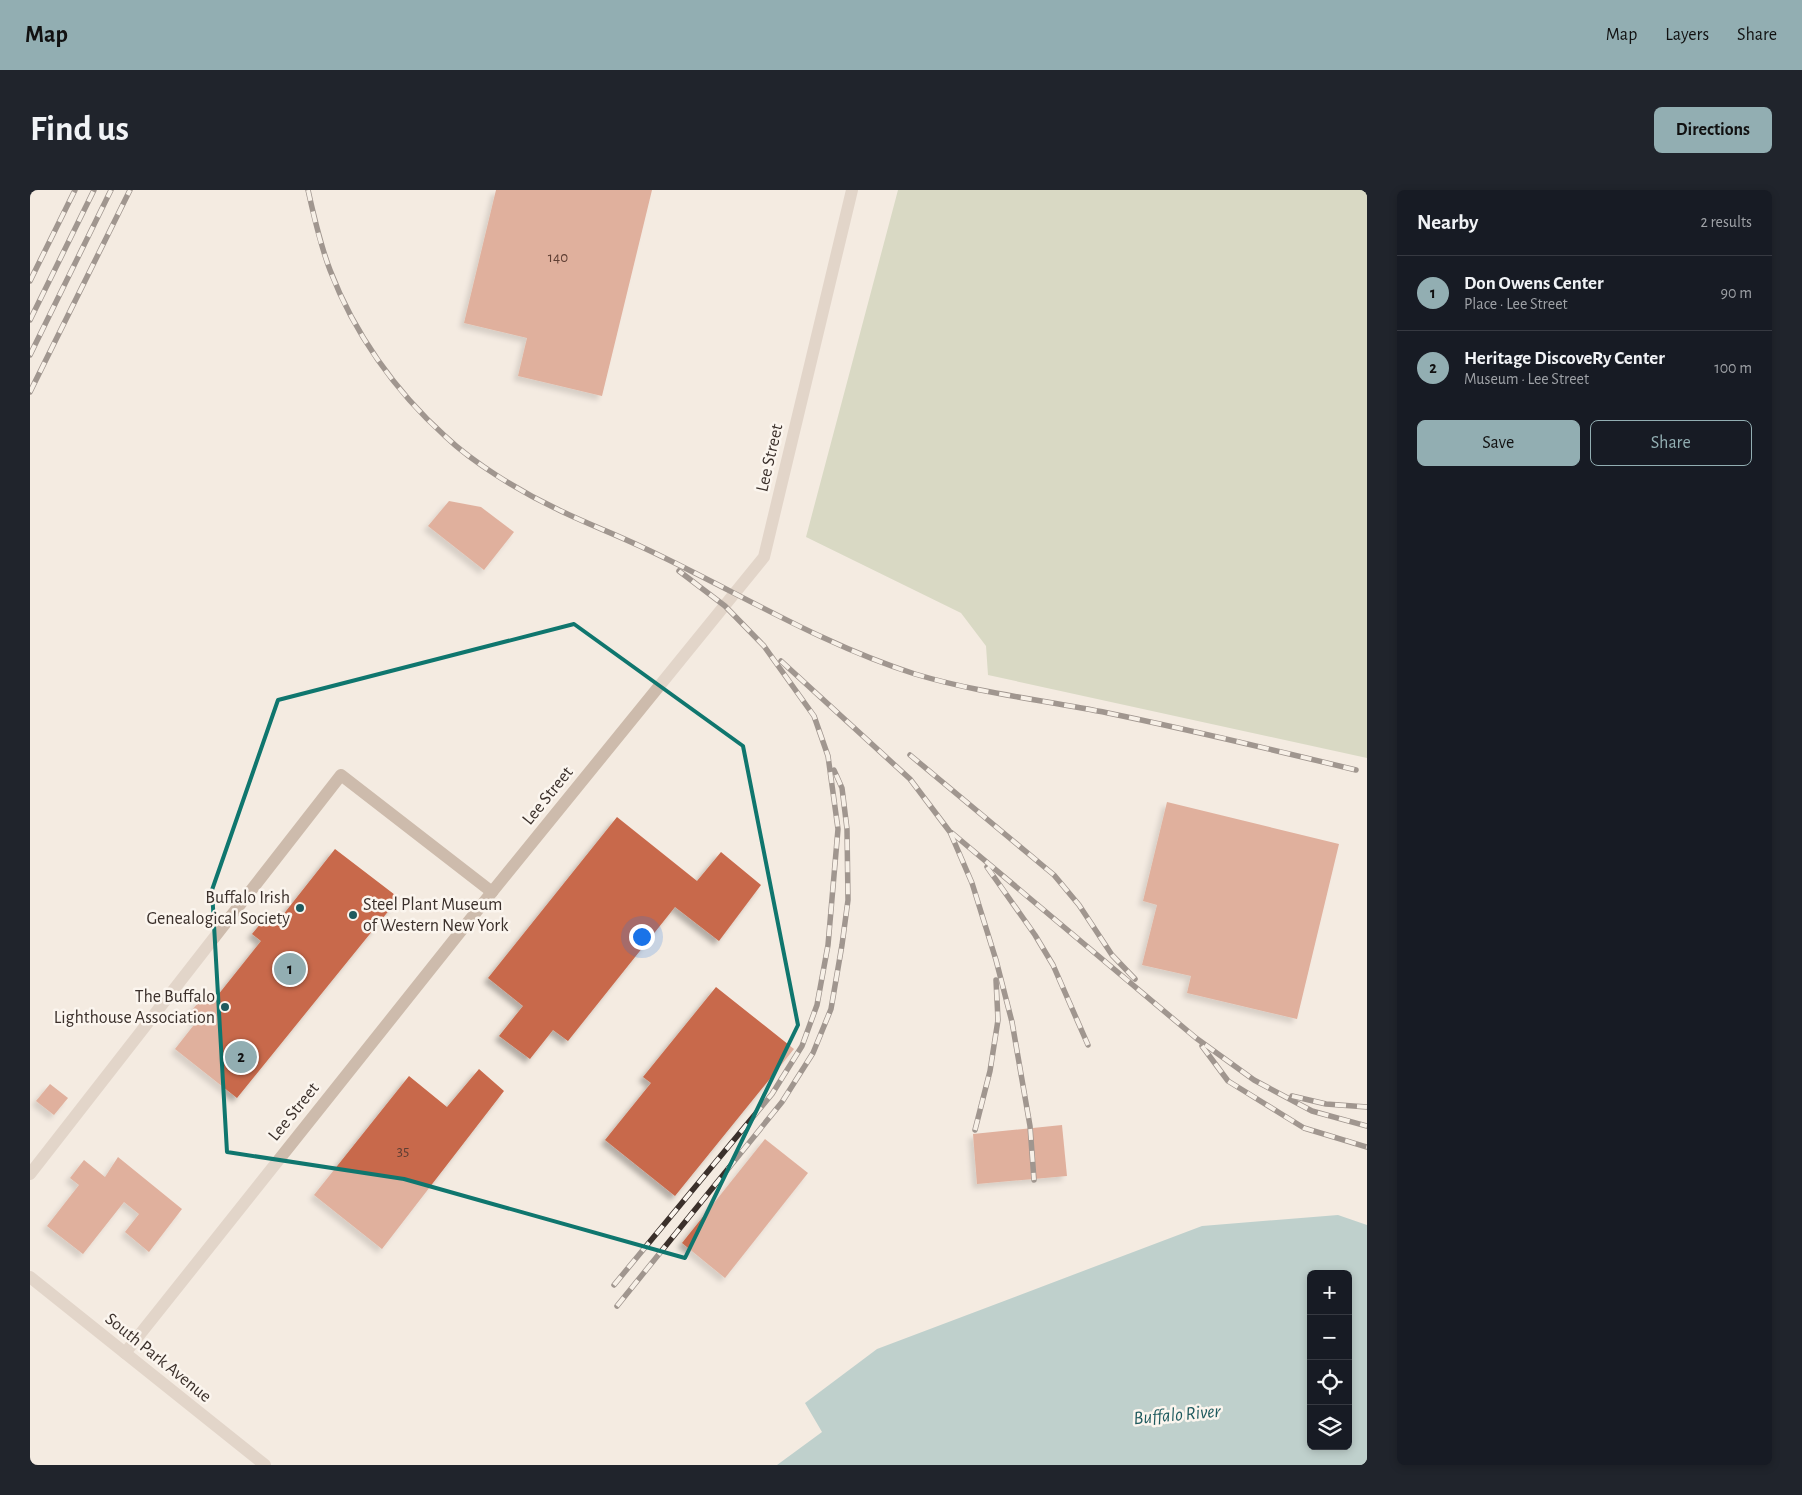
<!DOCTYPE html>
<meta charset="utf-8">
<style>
body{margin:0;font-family:"Alegreya Sans",sans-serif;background:#20242c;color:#f1f3f6}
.controls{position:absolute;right:15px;bottom:15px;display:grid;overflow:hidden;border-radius:8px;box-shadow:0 2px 8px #0003}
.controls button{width:45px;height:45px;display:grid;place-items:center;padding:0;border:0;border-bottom:1px solid #363941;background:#171b24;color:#f1f3f6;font:25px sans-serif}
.you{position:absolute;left:611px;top:746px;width:18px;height:18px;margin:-12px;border:4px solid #fff;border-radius:50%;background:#1a73e8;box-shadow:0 0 0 8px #1a73e833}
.badge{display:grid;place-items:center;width:32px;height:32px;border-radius:50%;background:#92aeb2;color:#111;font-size:16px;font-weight:700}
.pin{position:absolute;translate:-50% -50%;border:2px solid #fff;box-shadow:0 1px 5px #0006}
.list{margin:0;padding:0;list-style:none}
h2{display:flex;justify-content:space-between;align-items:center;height:65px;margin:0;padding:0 20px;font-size:21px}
h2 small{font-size:16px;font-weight:400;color:#9ea1a6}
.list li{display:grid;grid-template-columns:32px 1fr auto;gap:15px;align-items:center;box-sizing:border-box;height:75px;padding:0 20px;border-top:1px solid #363941}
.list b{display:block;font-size:19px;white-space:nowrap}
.list p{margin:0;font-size:16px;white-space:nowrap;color:#9ea1a6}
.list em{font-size:16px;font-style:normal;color:#9ea1a6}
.actions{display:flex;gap:10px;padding:15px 20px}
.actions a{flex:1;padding:11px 0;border:1px solid #92aeb2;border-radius:8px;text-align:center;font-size:18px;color:#92aeb2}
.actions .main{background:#92aeb2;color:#111}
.icon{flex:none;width:28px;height:28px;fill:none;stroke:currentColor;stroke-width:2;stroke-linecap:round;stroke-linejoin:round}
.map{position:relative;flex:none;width:1337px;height:1275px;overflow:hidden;border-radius:8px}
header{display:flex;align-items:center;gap:30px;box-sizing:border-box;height:70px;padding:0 25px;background:#92aeb2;color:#111}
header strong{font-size:24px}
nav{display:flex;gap:28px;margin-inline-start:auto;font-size:18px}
.intro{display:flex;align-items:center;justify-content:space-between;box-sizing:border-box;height:120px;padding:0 30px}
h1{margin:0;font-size:35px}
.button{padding:12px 22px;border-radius:8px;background:#92aeb2;color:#111;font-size:18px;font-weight:700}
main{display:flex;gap:30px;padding:0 30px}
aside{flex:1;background:#171b24;border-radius:8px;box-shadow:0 2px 8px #0003}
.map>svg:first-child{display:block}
.green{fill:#b8c4a0}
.water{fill:#7fb0b2;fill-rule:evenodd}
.building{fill:#c8694b;filter:url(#shadow)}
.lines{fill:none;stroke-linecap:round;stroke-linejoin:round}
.minor{stroke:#cdbbac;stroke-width:12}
.rail-casing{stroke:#3b302b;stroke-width:5.5}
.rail{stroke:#fbf5ee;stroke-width:4;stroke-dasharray:11;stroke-linecap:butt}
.marked{fill:none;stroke:#0f766e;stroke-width:4;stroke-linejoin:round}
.poi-dot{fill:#1f5a5e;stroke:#fbf5ee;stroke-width:2}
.labels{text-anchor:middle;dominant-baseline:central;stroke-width:5;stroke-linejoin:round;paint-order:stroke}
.number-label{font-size:15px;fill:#5e3e33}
.street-label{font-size:18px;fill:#3b302b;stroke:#fbf5ee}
.poi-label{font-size:18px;fill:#3b302b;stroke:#fbf5ee;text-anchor:end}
.water-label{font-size:19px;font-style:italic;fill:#1f5a5e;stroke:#fbf5ee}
</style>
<header>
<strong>Map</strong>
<nav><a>Map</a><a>Layers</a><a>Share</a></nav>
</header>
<div class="intro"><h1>Find us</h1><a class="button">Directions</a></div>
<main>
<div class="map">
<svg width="1337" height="1275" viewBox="0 0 1337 1275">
<defs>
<filter id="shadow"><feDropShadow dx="-4.5" dy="4.5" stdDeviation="2.5" flood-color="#0004"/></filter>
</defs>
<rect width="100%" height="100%" fill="#f4ebe1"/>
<path class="green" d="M 868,0 L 1337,0 L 1337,568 L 958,485 L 956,456 L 931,423 L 776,347 Z"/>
<path class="water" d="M 1308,1025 L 1337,1035 L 1337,1275 L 747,1275 L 792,1242 L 775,1213 L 847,1159 L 1172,1036 ZM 1281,1084 L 1318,1084 L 1318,1256 L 1281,1256 Z"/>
<g class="building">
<path d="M 466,0 L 622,0 L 572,206 L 488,186 L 497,148 L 434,133 Z"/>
<path d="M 419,311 L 451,317 L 484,342 L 454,380 L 398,336 Z"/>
<path d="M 1137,612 L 1309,654 L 1267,829 L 1157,803 L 1161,786 L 1112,775 L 1127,715 L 1113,711 Z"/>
<path d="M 587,627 L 667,691 L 691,662 L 731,695 L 689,751 L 645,717 L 538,851 L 523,840 L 500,869 L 469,846 L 493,816 L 458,788 Z"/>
<path d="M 305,659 L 369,708 L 207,908 L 145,859 L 167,831 L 158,825 L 172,808 L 180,815 L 231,751 L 222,744 L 236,727 L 245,735 Z"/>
<path d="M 686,797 L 764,859 L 645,1006 L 575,950 L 621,893 L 613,887 Z"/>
<path d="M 449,879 L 474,901 L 352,1059 L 284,1005 L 379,886 L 417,917 Z"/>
<path d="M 20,894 L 38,908 L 24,925 L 6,911 Z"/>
<path d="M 1032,935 L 1037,986 L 947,994 L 943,944 Z"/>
<path d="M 735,949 L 778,983 L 695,1088 L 652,1053 Z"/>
<path d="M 88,967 L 152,1019 L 119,1062 L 95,1042 L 109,1024 L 94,1012 L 53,1064 L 17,1036 L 49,995 L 40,988 L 54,970 L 75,987 Z"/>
</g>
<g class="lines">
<g class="minor">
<path d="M 0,984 L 311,585 L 462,702"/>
<path d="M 0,1087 L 235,1275"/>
<path d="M 95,1163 L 462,702 L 734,367 L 822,0"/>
</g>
<g class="rail-casing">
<g id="rail">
<path d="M 278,0 C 284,27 290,54 300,80 C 324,143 365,201 415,246 C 443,273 491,302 527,319 C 555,333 585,344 614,358 C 704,400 790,454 885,484 C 948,503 1013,510 1078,523 C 1161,540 1244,560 1326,580"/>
<path d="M 0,91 L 45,0"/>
<path d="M 0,130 L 64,0"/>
<path d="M 0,165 L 81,0"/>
<path d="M 0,202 L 100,0"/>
<path d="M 751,471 L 880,589 L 920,642 L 942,693 L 966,770 L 982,832 L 1000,936 L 1004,990"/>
<path d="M 880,565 L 1024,685 L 1049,715 L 1082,765 L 1105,789"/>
<path d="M 922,643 L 1166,848 L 1224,890 L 1282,921 L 1337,936"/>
<path d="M 957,677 L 1005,745 L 1023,775 L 1058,855"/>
<path d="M 1172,856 L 1198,891 L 1274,938 L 1337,957"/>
<path d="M 1262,906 L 1296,914 L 1337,917"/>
<path d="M 945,940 L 960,881 L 968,830 L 966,790"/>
<path d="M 584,1095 L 742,904 L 772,856 L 787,815 L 798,755 L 808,639 L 798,566 L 784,526 L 734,456 L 695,416 L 649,381"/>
<path d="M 587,1116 L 752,912 L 783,863 L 801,819 L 812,755 L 818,710 L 817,639 L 812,598 L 804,580"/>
</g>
</g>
<use href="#rail" class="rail"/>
</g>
<path d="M0 0H1337V1275H0ZM 544,434 L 713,556 L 768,835 L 655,1068 L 374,989 L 197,962 L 182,700 L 248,510 Z" fill="#f4ebe1" fill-opacity=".55" fill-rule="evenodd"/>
<path class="marked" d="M 544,434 L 713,556 L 768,835 L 655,1068 L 374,989 L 197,962 L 182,700 L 248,510 Z"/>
<g class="poi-dot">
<circle cx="270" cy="718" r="5"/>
<circle cx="323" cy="725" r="5"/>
<circle cx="195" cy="817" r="5"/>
</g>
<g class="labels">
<g class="number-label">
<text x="528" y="67">140</text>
<text x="373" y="961">35</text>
</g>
<g class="street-label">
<text transform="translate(740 268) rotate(-77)">Lee Street</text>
<text transform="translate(518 606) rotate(-51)">Lee Street</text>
<text transform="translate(264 922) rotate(-51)">Lee Street</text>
<text transform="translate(128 1168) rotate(39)">South Park Avenue</text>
</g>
<g class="poi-label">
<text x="260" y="708">Buffalo Irish<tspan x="260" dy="21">Genealogical Society</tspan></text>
<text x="333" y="715" text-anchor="start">Steel Plant Museum<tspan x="333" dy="21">of Western New York</tspan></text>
<text x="185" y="807">The Buffalo<tspan x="185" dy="21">Lighthouse Association</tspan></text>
</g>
<g class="water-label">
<text transform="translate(1147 1225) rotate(-5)">Buffalo River</text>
</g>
</g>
</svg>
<div class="controls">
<button>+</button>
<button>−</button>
<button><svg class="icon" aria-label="locate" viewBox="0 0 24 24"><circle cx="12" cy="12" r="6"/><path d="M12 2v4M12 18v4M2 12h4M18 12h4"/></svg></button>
<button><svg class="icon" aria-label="layers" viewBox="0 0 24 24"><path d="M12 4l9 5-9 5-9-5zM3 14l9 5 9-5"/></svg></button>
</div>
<div class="you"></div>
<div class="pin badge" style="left:260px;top:779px">1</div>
<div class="pin badge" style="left:211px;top:867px">2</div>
</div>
<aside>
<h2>Nearby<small>2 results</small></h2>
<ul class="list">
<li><span class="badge">1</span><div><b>Don Owens Center</b><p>Place · Lee Street</p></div><em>90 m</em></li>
<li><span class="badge">2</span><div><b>Heritage DiscoveRy Center</b><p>Museum · Lee Street</p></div><em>100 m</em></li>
</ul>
<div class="actions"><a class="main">Save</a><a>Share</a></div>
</aside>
</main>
